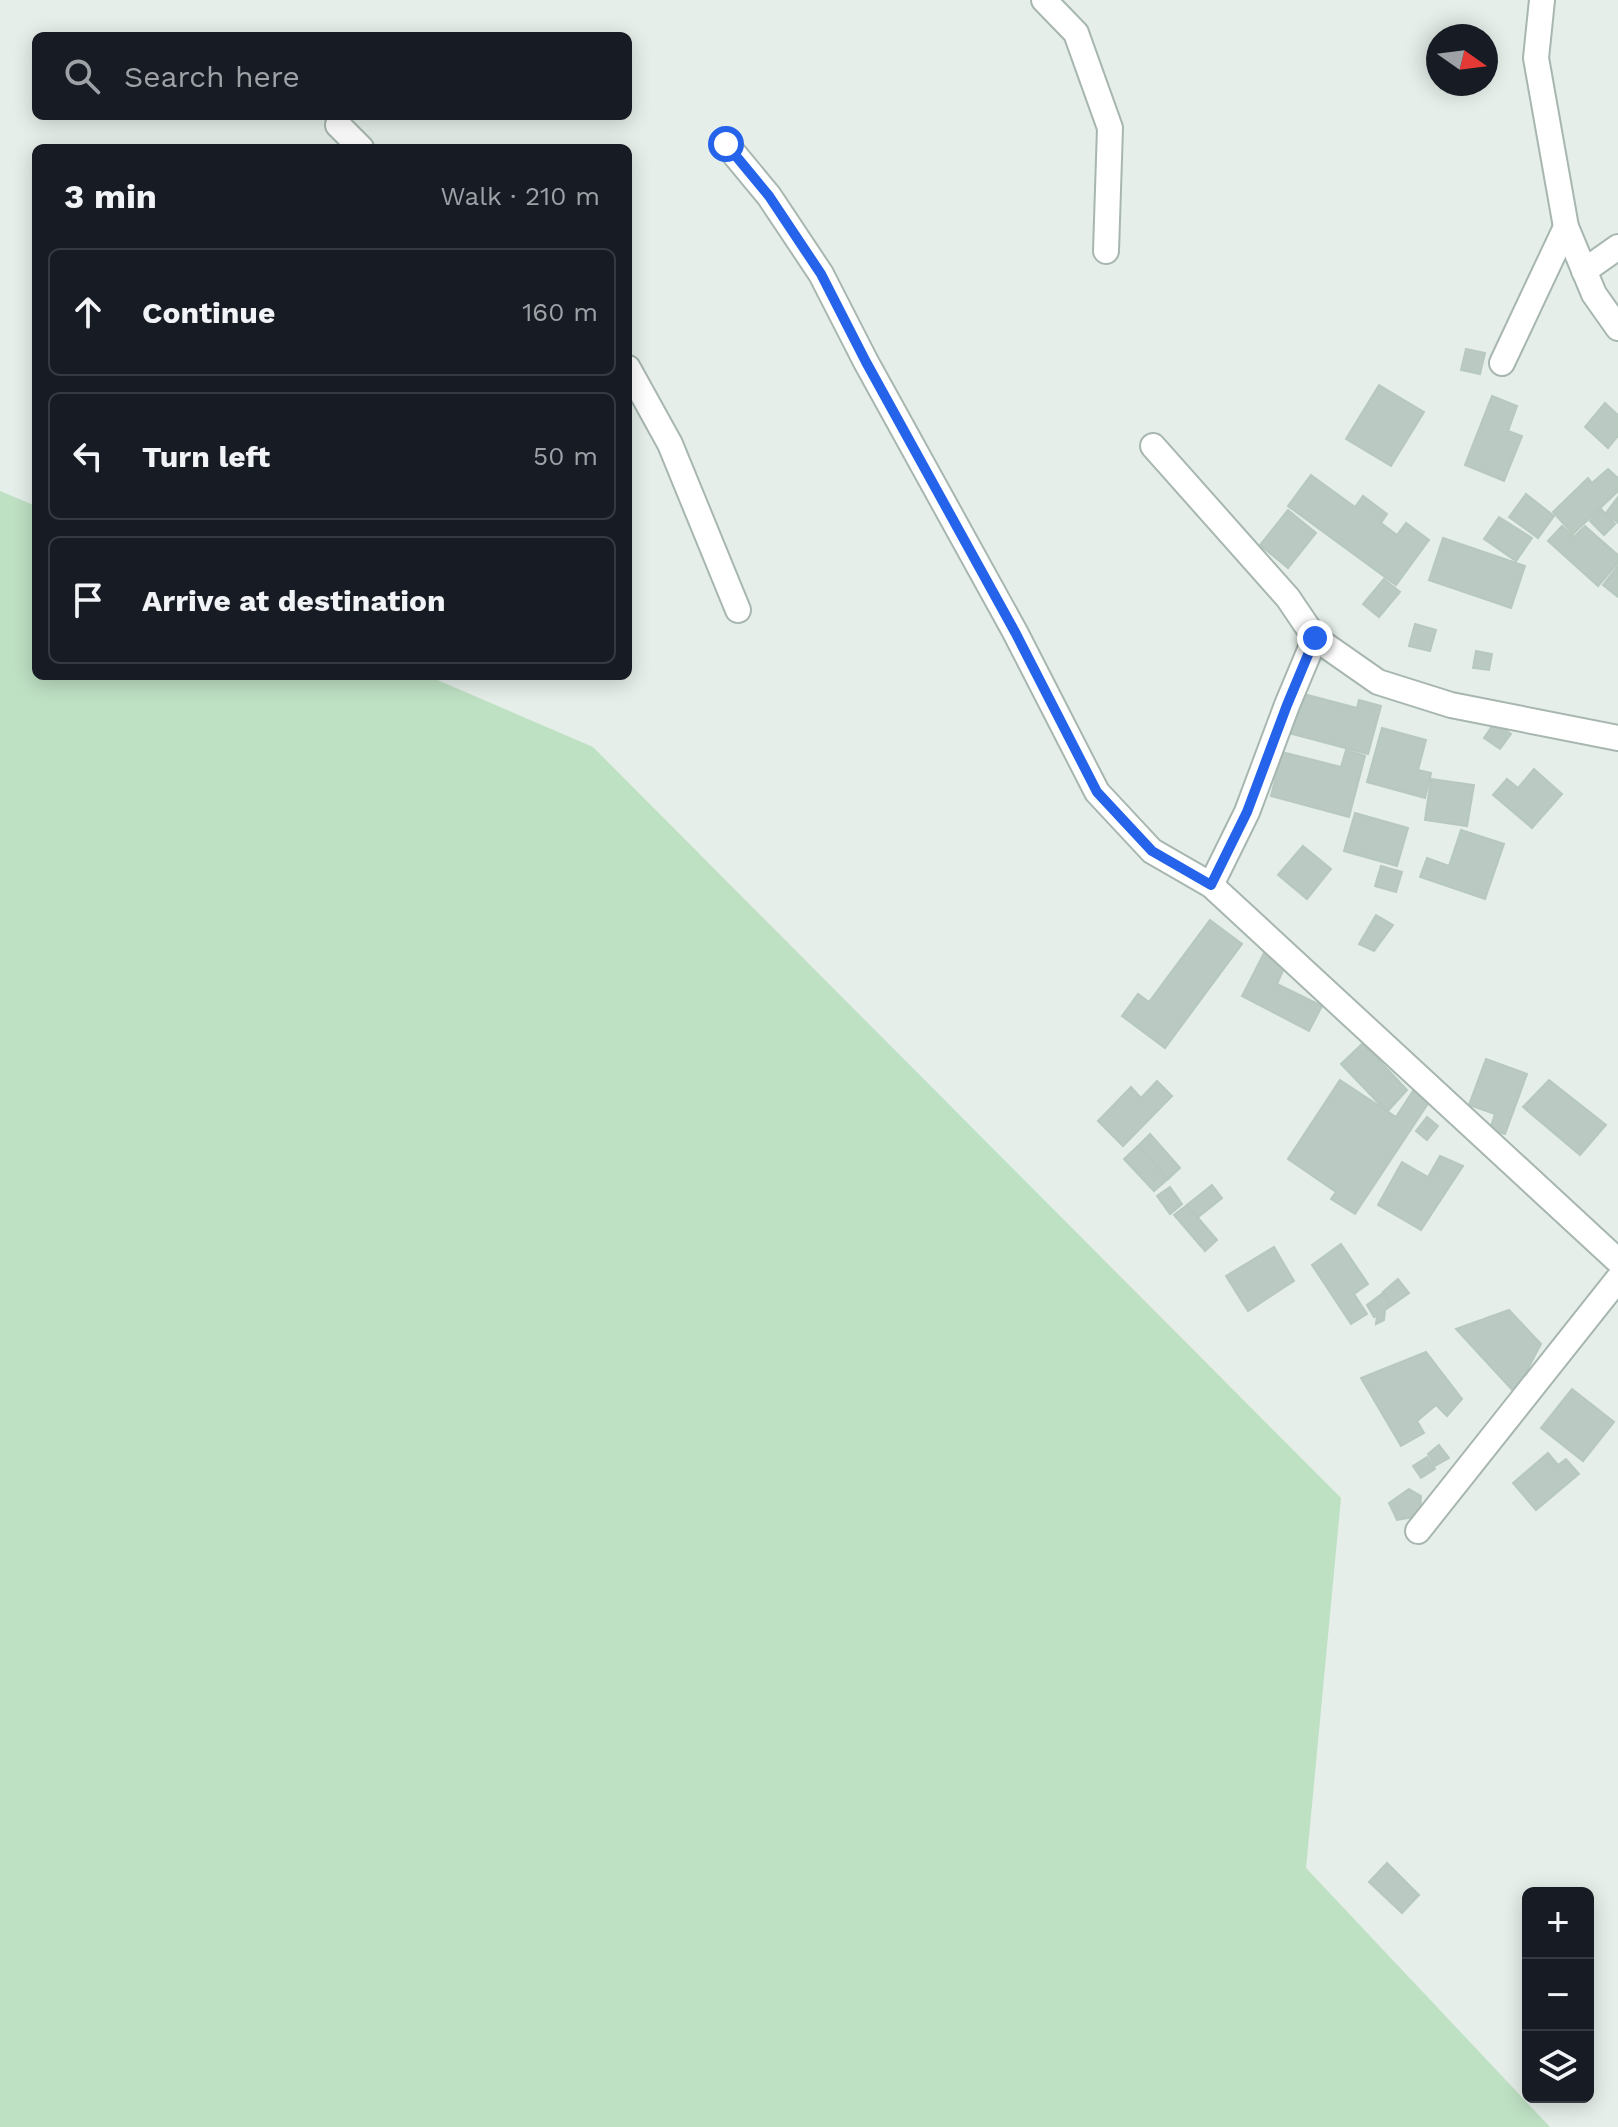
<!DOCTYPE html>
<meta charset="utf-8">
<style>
body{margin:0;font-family:"Work Sans",sans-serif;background:#20242c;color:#f1f3f6}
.controls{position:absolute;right:24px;bottom:24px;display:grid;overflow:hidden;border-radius:12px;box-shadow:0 4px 20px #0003}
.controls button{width:72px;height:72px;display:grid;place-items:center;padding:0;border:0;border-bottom:2px solid #363941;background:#171b24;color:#f1f3f6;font:40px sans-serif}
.compass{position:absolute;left:1426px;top:24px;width:72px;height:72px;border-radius:50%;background:#171b24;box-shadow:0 4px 20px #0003;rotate:104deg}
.stop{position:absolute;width:24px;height:24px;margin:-18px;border:6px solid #2563eb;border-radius:50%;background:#fff}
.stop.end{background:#2563eb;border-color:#fff;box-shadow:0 2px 8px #0008}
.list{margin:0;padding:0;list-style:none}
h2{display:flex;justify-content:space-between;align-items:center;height:104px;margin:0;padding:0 32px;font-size:34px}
h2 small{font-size:26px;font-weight:400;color:#9ea1a6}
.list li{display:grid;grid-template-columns:52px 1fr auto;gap:24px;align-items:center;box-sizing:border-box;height:128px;margin:0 16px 16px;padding:0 16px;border:2px solid #363941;border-radius:12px}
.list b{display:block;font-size:30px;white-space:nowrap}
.list em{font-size:26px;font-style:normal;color:#9ea1a6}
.icon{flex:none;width:44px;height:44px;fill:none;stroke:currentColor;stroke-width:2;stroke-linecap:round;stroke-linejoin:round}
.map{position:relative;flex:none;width:1618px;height:2127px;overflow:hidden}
.search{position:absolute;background:#171b24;box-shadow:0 4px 20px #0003;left:32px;top:32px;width:600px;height:88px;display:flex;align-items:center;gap:20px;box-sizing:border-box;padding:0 28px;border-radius:12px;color:#9ea1a6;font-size:30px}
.panel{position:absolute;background:#171b24;box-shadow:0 4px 20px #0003;left:32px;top:144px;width:600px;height:536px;border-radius:12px}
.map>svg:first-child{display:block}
.green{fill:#bee0c3}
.building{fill:#bac9c2;stroke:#b7c8bf;stroke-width:2}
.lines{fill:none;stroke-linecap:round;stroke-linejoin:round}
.minor-casing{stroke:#a7b7b0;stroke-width:28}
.minor{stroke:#fff;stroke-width:24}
.route{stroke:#2563eb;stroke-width:10}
</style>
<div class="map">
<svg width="1618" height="2127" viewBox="0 0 1618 2127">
<rect width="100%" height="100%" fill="#e5eee9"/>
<path class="green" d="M 0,491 L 36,506 L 36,676 L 428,676 L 593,747 L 1341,1498 L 1306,1868 L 1550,2127 L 0,2127 Z"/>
<g class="building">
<path d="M 1466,349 L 1485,353 L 1480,374 L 1461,370 Z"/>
<path d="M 1379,385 L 1424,412 L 1391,466 L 1346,439 Z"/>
<path d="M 1492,396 L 1517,406 L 1508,431 L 1522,436 L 1504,481 L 1465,465 Z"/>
<path d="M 1605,403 L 1618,415 L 1618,436 L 1608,448 L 1585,427 Z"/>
<path d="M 1608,469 L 1618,478 L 1618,491 L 1573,534 L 1553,512 L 1588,478 L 1592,483 Z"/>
<path d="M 1311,475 L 1355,507 L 1363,496 L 1387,514 L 1381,523 L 1397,535 L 1406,523 L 1429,540 L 1396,585 L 1288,506 Z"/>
<path d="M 1526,494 L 1554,516 L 1538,538 L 1509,517 Z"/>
<path d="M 1618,497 L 1618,523 L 1606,513 Z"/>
<path d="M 1601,509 L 1615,524 L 1604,535 L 1590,521 Z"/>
<path d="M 1288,510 L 1316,533 L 1288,568 L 1260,545 Z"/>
<path d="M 1499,517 L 1532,538 L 1516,561 L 1484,539 Z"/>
<path d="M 1562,526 L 1574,537 L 1585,526 L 1618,555 L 1618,563 L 1598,586 L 1548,541 Z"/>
<path d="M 1443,538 L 1525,566 L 1511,608 L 1429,580 Z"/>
<path d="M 1618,566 L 1618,597 L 1603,585 Z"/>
<path d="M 1384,579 L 1400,592 L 1379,617 L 1363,604 Z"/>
<path d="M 1415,624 L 1436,630 L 1430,651 L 1409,646 Z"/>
<path d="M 1476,651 L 1492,654 L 1489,670 L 1473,668 Z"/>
<path d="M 1296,692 L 1357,708 L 1359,700 L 1381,706 L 1368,754 L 1285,732 Z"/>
<path d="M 1495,722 L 1511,734 L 1500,749 L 1484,738 Z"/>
<path d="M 1382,728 L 1426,740 L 1418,770 L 1431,773 L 1425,798 L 1367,782 Z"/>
<path d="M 1346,750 L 1365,756 L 1349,817 L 1271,796 L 1282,752 L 1341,767 Z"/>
<path d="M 1534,769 L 1562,794 L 1532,828 L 1493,795 L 1507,779 L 1518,788 Z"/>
<path d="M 1431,779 L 1474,785 L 1467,826 L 1425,820 Z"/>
<path d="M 1355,813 L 1408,828 L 1397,866 L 1344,851 Z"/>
<path d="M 1461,830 L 1504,844 L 1485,899 L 1420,877 L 1427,858 L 1449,866 Z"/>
<path d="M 1303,846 L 1331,869 L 1307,899 L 1278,875 Z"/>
<path d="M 1381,866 L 1402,872 L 1396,892 L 1375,886 Z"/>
<path d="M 1376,915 L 1393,925 L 1374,951 L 1359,944 Z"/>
<path d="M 1210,920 L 1242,944 L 1165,1048 L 1122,1016 L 1138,994 L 1149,1002 Z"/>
<path d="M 1264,953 L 1286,964 L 1277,984 L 1322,1006 L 1309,1031 L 1242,996 Z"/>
<path d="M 1363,1043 L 1407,1090 L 1387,1112 L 1341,1064 Z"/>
<path d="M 1486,1059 L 1527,1074 L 1505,1134 L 1490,1129 L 1495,1114 L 1469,1105 Z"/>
<path d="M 1340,1080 L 1396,1117 L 1413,1091 L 1429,1102 L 1355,1214 L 1331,1199 L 1336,1192 L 1288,1159 Z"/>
<path d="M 1549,1080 L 1606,1125 L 1580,1155 L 1523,1107 Z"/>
<path d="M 1157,1081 L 1172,1096 L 1123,1146 L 1098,1121 L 1131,1087 L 1141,1098 Z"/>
<path d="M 1427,1117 L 1438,1126 L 1427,1140 L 1416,1131 Z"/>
<path d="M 1150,1134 L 1180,1168 L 1168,1179 L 1138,1146 Z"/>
<path d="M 1138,1146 L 1168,1179 L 1154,1191 L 1124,1159 Z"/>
<path d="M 1440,1156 L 1463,1166 L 1421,1230 L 1378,1205 L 1402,1162 L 1428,1177 Z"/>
<path d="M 1212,1185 L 1222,1198 L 1197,1218 L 1187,1205 Z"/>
<path d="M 1170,1187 L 1182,1204 L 1170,1214 L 1157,1196 Z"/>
<path d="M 1187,1205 L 1217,1240 L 1205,1251 L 1174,1215 Z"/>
<path d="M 1341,1244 L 1368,1284 L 1354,1294 L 1367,1314 L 1351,1324 L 1312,1265 Z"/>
<path d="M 1274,1247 L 1294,1281 L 1248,1311 L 1226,1276 Z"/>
<path d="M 1398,1279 L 1409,1293 L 1392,1305 L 1383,1292 Z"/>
<path d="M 1383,1293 L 1392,1305 L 1385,1310 L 1384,1320 L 1376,1324 L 1377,1316 L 1374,1317 L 1367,1305 Z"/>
<path d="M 1509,1310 L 1541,1344 L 1515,1393 L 1456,1329 Z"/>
<path d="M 1426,1352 L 1462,1399 L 1447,1416 L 1436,1405 L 1417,1421 L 1424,1433 L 1401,1446 L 1361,1378 Z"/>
<path d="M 1572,1389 L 1614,1422 L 1583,1461 L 1541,1428 Z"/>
<path d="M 1439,1445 L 1449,1458 L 1435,1466 L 1428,1454 Z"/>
<path d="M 1548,1453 L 1558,1465 L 1566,1459 L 1579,1474 L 1536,1510 L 1513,1483 Z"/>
<path d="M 1427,1457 L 1435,1469 L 1421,1478 L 1413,1466 Z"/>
<path d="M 1409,1489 L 1421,1496 L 1420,1516 L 1397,1520 L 1389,1503 Z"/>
<path d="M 1387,1863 L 1419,1895 L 1402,1913 L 1369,1882 Z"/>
</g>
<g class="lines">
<g class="minor-casing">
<g id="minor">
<path d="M 1044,0 L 1076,33 L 1110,128 L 1106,251"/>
<path d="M 1542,0 L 1536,58 L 1566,227 L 1594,294 L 1618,328"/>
<path d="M 338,125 L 361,148"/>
<path d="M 726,144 L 769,196 L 821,274 L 866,362 L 1015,632 L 1097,792 L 1152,851 L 1211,885 L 1618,1261"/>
<path d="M 1584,271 L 1618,247"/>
<path d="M 1502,363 L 1566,227"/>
<path d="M 628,368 L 670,444 L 738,610"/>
<path d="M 1153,446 L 1288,598 L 1315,638 L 1378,682 L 1451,705 L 1618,738"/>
<path d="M 1211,885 L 1247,812 L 1287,705 L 1315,638"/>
<path d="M 1418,1531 L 1618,1279"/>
</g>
</g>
<use href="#minor" class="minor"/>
</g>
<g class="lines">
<path class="route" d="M 726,144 L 769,196 L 821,274 L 866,362 L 1015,632 L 1097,792 L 1152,851 L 1211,885 L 1247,812 L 1287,705 L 1315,638"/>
</g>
</svg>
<div class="controls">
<button>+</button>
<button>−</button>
<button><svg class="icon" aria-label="layers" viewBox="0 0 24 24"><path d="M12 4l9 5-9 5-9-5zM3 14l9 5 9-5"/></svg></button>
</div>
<svg class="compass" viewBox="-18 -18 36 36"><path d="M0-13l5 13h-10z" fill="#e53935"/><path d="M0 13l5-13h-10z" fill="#9ea1a6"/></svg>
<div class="stop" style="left:726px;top:144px"></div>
<div class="stop end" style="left:1315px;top:638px"></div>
<div class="search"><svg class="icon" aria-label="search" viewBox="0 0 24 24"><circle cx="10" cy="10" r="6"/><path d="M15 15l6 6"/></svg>Search here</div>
<section class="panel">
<h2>3 min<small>Walk · 210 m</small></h2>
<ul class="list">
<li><svg class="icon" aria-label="ahead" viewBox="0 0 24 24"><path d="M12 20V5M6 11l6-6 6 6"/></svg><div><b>Continue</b></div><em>160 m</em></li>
<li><svg class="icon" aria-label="left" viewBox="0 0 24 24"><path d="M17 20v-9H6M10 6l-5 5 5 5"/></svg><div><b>Turn left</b></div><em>50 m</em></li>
<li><svg class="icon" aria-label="arrive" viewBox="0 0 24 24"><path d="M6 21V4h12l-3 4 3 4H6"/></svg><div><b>Arrive at destination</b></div></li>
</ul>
</section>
</div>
